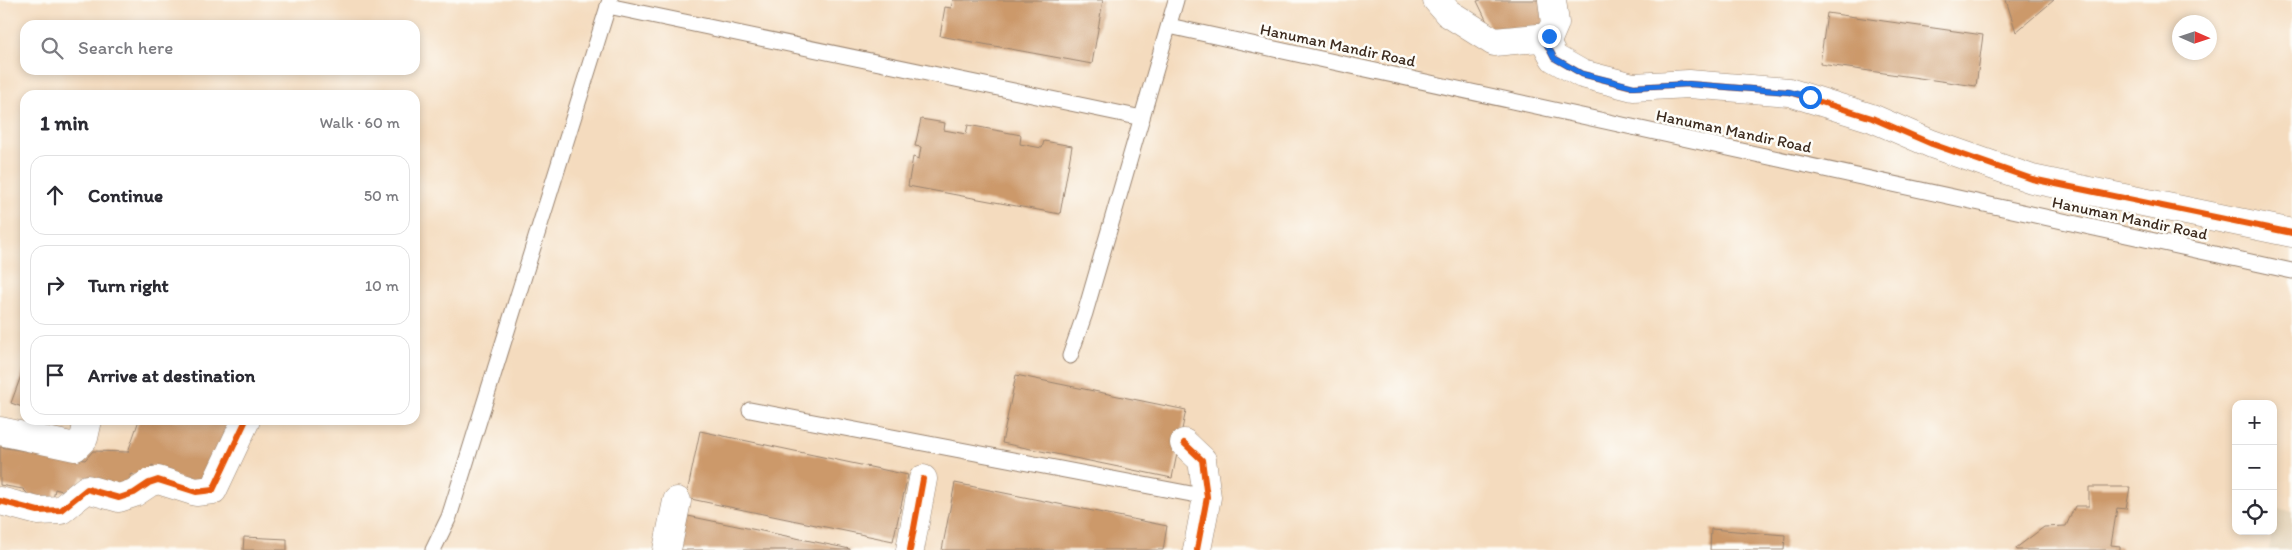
<!DOCTYPE html>
<meta charset="utf-8">
<style>
body{margin:0;font-family:Itim,sans-serif;background:#f2f2f3;color:#2b2b33}
.controls{position:absolute;right:15px;bottom:15px;display:grid;overflow:hidden;border-radius:10px;box-shadow:0 2px 8px #0003}
.controls button{width:45px;height:45px;display:grid;place-items:center;padding:0;border:0;border-bottom:1px solid #e1e1e2;background:#fff;color:#2b2b33;font:25px sans-serif}
.compass{position:absolute;left:2172px;top:15px;width:45px;height:45px;border-radius:50%;background:#fff;box-shadow:0 2px 8px #0003;rotate:93deg}
.stop{position:absolute;width:15px;height:15px;margin:-11px;border:4px solid #1a73e8;border-radius:50%;background:#fff}
.stop.end{background:#1a73e8;border-color:#fff;box-shadow:0 1px 5px #0008}
.list{margin:0;padding:0;list-style:none}
h2{display:flex;justify-content:space-between;align-items:center;height:65px;margin:0;padding:0 20px;font-size:21px}
h2 small{font-size:16px;font-weight:400;color:#7c7c81}
.list li{display:grid;grid-template-columns:32px 1fr auto;gap:15px;align-items:center;box-sizing:border-box;height:80px;margin:0 10px 10px;padding:0 10px;border:1px solid #e1e1e2;border-radius:15px}
.list b{display:block;font-size:19px;white-space:nowrap}
.list em{font-size:16px;font-style:normal;color:#7c7c81}
.icon{flex:none;width:28px;height:28px;fill:none;stroke:currentColor;stroke-width:2;stroke-linecap:round;stroke-linejoin:round}
.map{position:relative;flex:none;width:2292px;height:550px;overflow:hidden}
.search{position:absolute;background:#fff;box-shadow:0 2px 8px #0003;left:20px;top:20px;width:400px;height:55px;display:flex;align-items:center;gap:12px;box-sizing:border-box;padding:0 18px;border-radius:15px;color:#7c7c81;font-size:19px}
.panel{position:absolute;background:#fff;box-shadow:0 2px 8px #0003;left:20px;top:90px;width:400px;height:335px;border-radius:15px}
.map>svg:first-child{display:block}
.built{fill:#e0ceb1}
.building{fill:#cc996b}
.lines{fill:none;stroke-linecap:round;stroke-linejoin:round}
.service-casing{stroke:#98826e;stroke-width:17}
.minor-casing{stroke:#98826e;stroke-width:29}
.service{stroke:#fff;stroke-width:15}
.minor{stroke:#fff;stroke-width:28}
.cycleway-casing{stroke:#fdfcf7;stroke-width:9}
.cycleway{stroke:#e8590c;stroke-width:6}
.route{stroke:#1a73e8;stroke-width:6}
.labels{text-anchor:middle;dominant-baseline:central;stroke-width:5;stroke-linejoin:round;paint-order:stroke}
.street-label{font-size:16px;fill:#3b2a1e;stroke:#fdfcf7}
</style>
<div class="map">
<svg width="2292" height="550" viewBox="0 0 2292 550">
<rect width="100%" height="100%" fill="#fdfcf7"/>
<filter id="ink" filterUnits="userSpaceOnUse"><feTurbulence type="fractalNoise" baseFrequency=".02" numOctaves="2"/><feDisplacementMap in="SourceGraphic" scale="10" xChannelSelector="R" yChannelSelector="G"/><feConvolveMatrix kernelMatrix="1 2 1 2 8 2 1 2 1" color-interpolation-filters="sRGB"/></filter>
<filter id="wash" filterUnits="userSpaceOnUse"><feTurbulence type="fractalNoise" baseFrequency=".0096" numOctaves="4" result="noise"/><feDisplacementMap in="SourceGraphic" scale="20" xChannelSelector="R" yChannelSelector="G"/><feGaussianBlur stdDeviation="1.12" result="paint"/><feColorMatrix in="noise" values="0 0 0 0 0 0 0 0 0 0 0 0 0 0 0 0 0 1.4 0 .05"/><feComposite in="paint" operator="in"/></filter>
<g filter="url(#wash)">
<rect width="100%" height="100%" fill="#f4dbbe"/>
<path class="built" d="M 2275,508 L 2292,511 L 2292,550 L 2269,550 Z"/>
<g id="blocks">
<g class="building">
<path d="M 953,0 L 1103,0 L 1092,64 L 940,36 L 945,7 L 951,8 Z"/>
<path d="M 1481,0 L 1542,0 L 1546,26 L 1491,30 L 1477,1 Z"/>
<path d="M 2006,0 L 2054,0 L 2016,32 Z"/>
<path d="M 1827,13 L 1983,35 L 1976,86 L 1820,64 Z"/>
<path d="M 921,119 L 945,123 L 944,130 L 966,134 L 968,125 L 1021,135 L 1020,144 L 1042,148 L 1044,141 L 1072,146 L 1060,214 L 908,186 L 913,157 L 919,159 L 921,147 L 915,146 Z"/>
<path d="M 25,365 L 25,408 L 11,403 Z"/>
<path d="M 1016,375 L 1186,410 L 1172,478 L 1002,443 Z"/>
<path d="M 139,420 L 233,420 L 207,476 L 192,485 L 152,465 L 144,480 L 132,474 L 123,490 L 82,476 L 73,494 L 55,489 L 52,506 L 36,502 L 23,489 L 0,485 L 0,447 L 85,460 L 93,451 L 128,452 Z"/>
<path d="M 700,431 L 908,475 L 893,541 L 686,498 Z"/>
<path d="M 955,483 L 1167,526 L 1163,550 L 942,550 Z"/>
<path d="M 2089,487 L 2130,487 L 2126,509 L 2117,508 L 2111,545 L 2120,546 L 2120,550 L 2017,550 L 2016,548 L 2044,527 L 2066,526 L 2075,506 L 2089,506 Z"/>
<path d="M 683,515 L 850,549 L 850,550 L 676,550 Z"/>
<path d="M 1711,529 L 1785,535 L 1784,550 L 1710,550 Z"/>
<path d="M 244,537 L 287,539 L 287,550 L 243,550 Z"/>
</g>
</g>
</g>
<g filter="url(#ink)">
<use href="#blocks" fill-opacity="0" stroke="#98826e" stroke-width="1"/>
<g class="lines">
<g class="service-casing">
<g id="service">
<path d="M 608,6 L 1142,118"/>
<path d="M 1169,26 L 2292,271"/>
<path d="M 1070,356 L 1085,313 L 1176,0"/>
<path d="M 750,410 L 1207,497"/>
<path d="M 433,550 L 449,517 L 610,0"/>
</g>
</g>
<g class="minor-casing">
<g id="minor">
<path d="M 1437,0 L 1448,13 L 1494,42 L 1549,37 L 1555,23 L 1552,0"/>
<path d="M 1543,37 L 1554,58 L 1582,74 L 1633,87 L 1689,84 L 1789,92 L 1872,118 L 1932,144 L 2032,179 L 2292,233"/>
<path d="M 0,431 L 75,447 L 84,438 L 88,420"/>
<path d="M 1184,443 L 1202,460 L 1207,497 L 1197,550"/>
<path d="M 0,501 L 38,511 L 61,510 L 87,489 L 119,498 L 134,493 L 149,483 L 158,480 L 196,492 L 213,490 L 246,420"/>
<path d="M 667,550 L 677,501"/>
<path d="M 910,550 L 923,479"/>
</g>
</g>
<use href="#service" class="service"/>
<use href="#minor" class="minor"/>
<g class="cycleway-casing">
<g id="cycleway">
<path d="M 1543,37 L 1554,58 L 1582,74 L 1633,87 L 1689,84 L 1789,92 L 1872,118 L 1932,144 L 2032,179 L 2292,233"/>
<path d="M 1184,443 L 1202,460 L 1207,497 L 1197,550"/>
<path d="M 0,501 L 38,511 L 61,510 L 87,489 L 119,498 L 134,493 L 149,483 L 158,480 L 196,492 L 213,490 L 246,420"/>
<path d="M 910,550 L 923,479"/>
</g>
</g>
<use href="#cycleway" class="cycleway"/>
</g>
</g>
<g class="lines" filter="url(#ink)">
<path class="route" d="M 1549,36 L 1543,37 L 1554,58 L 1582,74 L 1634,87 L 1689,84 L 1789,92 L 1810,97"/>
</g>
<g class="labels">
<g class="street-label">
<text transform="translate(1338 45) rotate(12)">Hanuman Mandir Road</text>
<text transform="translate(1734 131) rotate(12)">Hanuman Mandir Road</text>
<text transform="translate(2130 218) rotate(12)">Hanuman Mandir Road</text>
</g>
</g>
</svg>
<div class="controls">
<button>+</button>
<button>−</button>
<button><svg class="icon" aria-label="locate" viewBox="0 0 24 24"><circle cx="12" cy="12" r="6"/><path d="M12 2v4M12 18v4M2 12h4M18 12h4"/></svg></button>
</div>
<svg class="compass" viewBox="-18 -18 36 36"><path d="M0-13l5 13h-10z" fill="#e53935"/><path d="M0 13l5-13h-10z" fill="#7c7c81"/></svg>
<div class="stop" style="left:1810px;top:97px"></div>
<div class="stop end" style="left:1549px;top:36px"></div>
<div class="search"><svg class="icon" aria-label="search" viewBox="0 0 24 24"><circle cx="10" cy="10" r="6"/><path d="M15 15l6 6"/></svg>Search here</div>
<section class="panel">
<h2>1 min<small>Walk · 60 m</small></h2>
<ul class="list">
<li><svg class="icon" aria-label="ahead" viewBox="0 0 24 24"><path d="M12 20V5M6 11l6-6 6 6"/></svg><div><b>Continue</b></div><em>50 m</em></li>
<li><svg class="icon" aria-label="right" viewBox="0 0 24 24"><path d="M7 20v-9h11M14 6l5 5-5 5"/></svg><div><b>Turn right</b></div><em>10 m</em></li>
<li><svg class="icon" aria-label="arrive" viewBox="0 0 24 24"><path d="M6 21V4h12l-3 4 3 4H6"/></svg><div><b>Arrive at destination</b></div></li>
</ul>
</section>
</div>
